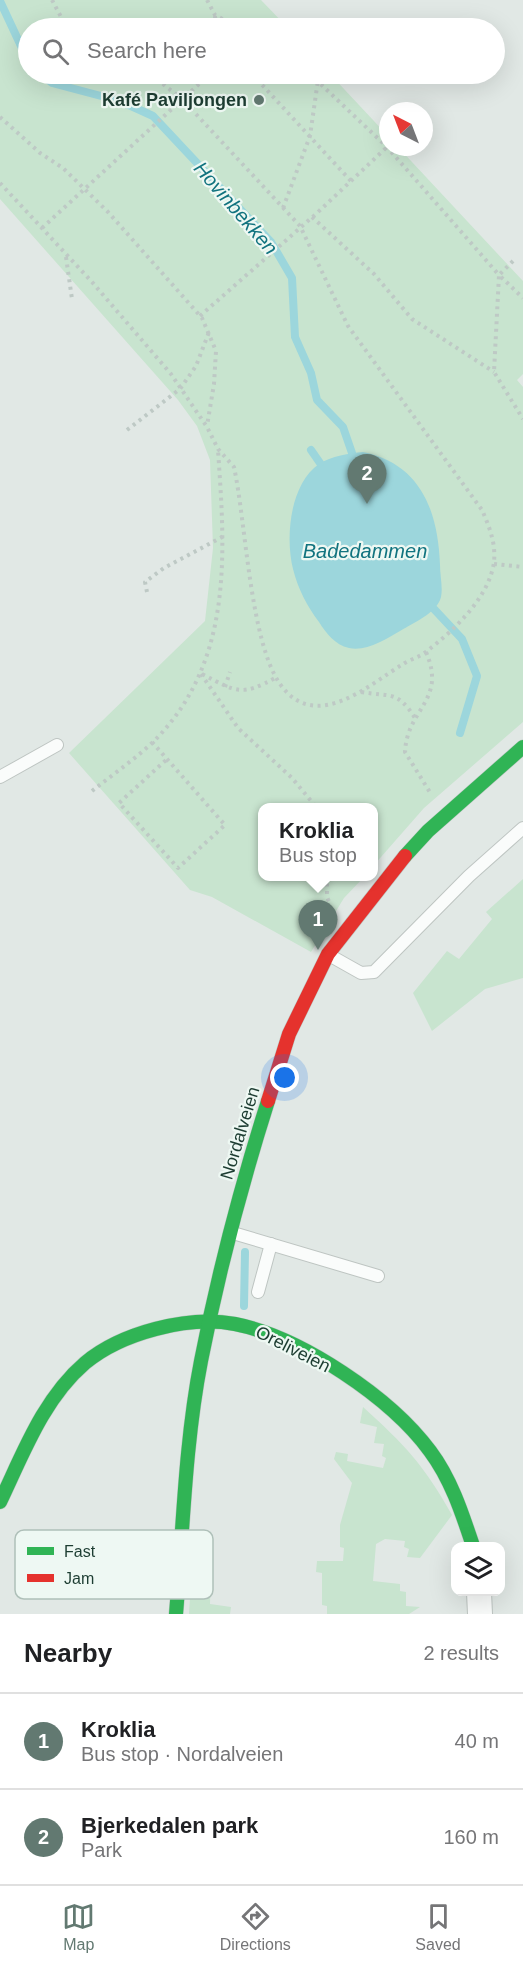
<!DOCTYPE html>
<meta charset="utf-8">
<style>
body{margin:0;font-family:Helvetica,sans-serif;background:#f2f2f2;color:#202124}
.controls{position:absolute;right:18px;bottom:18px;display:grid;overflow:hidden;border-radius:12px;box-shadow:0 6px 24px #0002}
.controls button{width:54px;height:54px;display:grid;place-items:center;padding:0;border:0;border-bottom:2px solid #e0e0e0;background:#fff;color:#202124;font:30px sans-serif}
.compass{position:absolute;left:379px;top:102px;width:54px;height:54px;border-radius:50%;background:#fff;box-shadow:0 6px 24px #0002;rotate:318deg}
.you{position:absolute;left:285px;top:1078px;width:21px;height:21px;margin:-15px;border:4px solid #fff;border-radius:50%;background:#1a73e8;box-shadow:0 0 0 9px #1a73e833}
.badge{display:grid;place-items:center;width:39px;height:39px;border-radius:50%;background:#627971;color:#fff;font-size:20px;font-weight:700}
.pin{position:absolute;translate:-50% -50px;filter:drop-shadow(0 2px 3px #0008)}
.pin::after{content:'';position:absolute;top:32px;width:21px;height:18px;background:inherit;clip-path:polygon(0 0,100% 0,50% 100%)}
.popup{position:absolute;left:258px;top:803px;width:120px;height:78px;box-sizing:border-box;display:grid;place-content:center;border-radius:12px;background:#fff;filter:drop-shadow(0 2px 4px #0005);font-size:20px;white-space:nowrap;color:#757577}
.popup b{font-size:22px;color:#202124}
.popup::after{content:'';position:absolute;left:50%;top:100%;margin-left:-12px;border:12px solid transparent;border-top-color:#fff}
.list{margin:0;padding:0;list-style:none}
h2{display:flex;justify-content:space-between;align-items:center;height:78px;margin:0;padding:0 24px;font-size:26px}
h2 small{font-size:20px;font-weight:400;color:#757577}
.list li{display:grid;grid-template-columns:39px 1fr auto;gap:18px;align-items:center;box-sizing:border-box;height:96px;padding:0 24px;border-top:2px solid #e0e0e0}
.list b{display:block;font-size:22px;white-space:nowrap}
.list p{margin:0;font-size:20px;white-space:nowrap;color:#757577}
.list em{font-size:20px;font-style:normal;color:#757577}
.icon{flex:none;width:33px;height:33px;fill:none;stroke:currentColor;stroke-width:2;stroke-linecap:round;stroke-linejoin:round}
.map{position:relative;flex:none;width:523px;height:1614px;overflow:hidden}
.search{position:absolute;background:#fff;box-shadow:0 6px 24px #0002;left:18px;right:18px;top:18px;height:66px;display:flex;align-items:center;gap:15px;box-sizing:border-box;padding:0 21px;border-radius:33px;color:#757577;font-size:22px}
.sheet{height:270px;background:#fff}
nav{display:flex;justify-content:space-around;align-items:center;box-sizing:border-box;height:84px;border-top:2px solid #e0e0e0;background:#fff;font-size:16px;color:#757577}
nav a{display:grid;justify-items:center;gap:3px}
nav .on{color:#627971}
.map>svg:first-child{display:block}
.green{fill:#c8e4cf}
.water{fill:#9cd6dc}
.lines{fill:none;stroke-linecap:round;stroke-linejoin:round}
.stream{stroke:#9cd6dc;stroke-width:8}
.lane-casing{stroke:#bec5c2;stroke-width:14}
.street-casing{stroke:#bec5c2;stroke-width:26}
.fast-casing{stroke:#bcc6c2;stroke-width:15}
.jam-casing{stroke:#bcc6c2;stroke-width:15}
.path{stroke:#bec9c5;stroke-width:4;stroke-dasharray:3 4.5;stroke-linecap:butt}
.lane{stroke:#fafcfb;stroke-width:12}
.street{stroke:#fafcfb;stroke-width:24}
.fast{stroke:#30b455;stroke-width:14}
.jam{stroke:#e5322d;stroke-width:14}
.poi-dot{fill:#627971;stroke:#eef8f3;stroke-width:2}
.labels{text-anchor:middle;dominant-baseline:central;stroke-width:4.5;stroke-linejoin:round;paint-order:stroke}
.poi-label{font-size:18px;font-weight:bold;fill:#1d3d32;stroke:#eef8f3;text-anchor:end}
.street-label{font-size:18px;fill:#1d3d32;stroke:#eef8f3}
.water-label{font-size:20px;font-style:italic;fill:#11737f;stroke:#eef8f3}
.key{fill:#eef8f3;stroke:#afc0b9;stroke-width:1.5}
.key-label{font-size:16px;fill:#1d3d32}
</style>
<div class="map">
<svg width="523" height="1614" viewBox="0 0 523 1614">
<rect width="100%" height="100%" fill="#e1e8e5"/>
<g class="green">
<path d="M 0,0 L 261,0 L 288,28 L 28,28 L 28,74 L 330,74 L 388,136 L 388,147 L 398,147 L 523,281 L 523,374 L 517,380 L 523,387 L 523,722 L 424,808 L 374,865 L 374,808 L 262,808 L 262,876 L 364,877 L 344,898 L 311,952 L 212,897 L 190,890 L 69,753 L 205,621 L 213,548 L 210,460 L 197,426 L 178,400 L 0,199 Z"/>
<path d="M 523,879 L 523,978 L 485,989 L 432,1031 L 413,993 L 447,951 L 459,959 L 492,919 L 486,912 Z"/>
<path d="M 363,1407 C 405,1445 424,1465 452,1515 L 420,1558 L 407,1557 L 409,1549 L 404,1547 L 405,1541 L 385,1539 L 376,1544 L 373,1581 L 400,1584 L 400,1591 L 406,1592 L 406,1606 L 420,1607 L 409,1614 L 327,1614 L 327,1606 L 322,1605 L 322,1573 L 316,1572 L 317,1561 L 343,1561 L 344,1548 L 340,1547 L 340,1525 L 352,1483 L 334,1459 L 336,1452 L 348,1454 L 347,1461 L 383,1468 L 386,1458 L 382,1456 L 384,1444 L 374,1443 L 377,1427 L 360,1423 Z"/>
<path d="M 211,1560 L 210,1604 L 231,1607 L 230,1614 L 189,1614 L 192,1568 Z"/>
</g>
<path class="water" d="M 363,452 C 421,464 438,511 440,565 C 440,575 443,588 441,597 C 437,613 413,623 400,631 C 386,639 366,652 349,648 C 335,645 326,633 319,622 C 307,606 298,589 293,569 C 285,537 290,484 319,464 C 331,456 350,453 363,452 Z"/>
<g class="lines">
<g class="stream">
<path d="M 0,1 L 28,61"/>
<path d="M 41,74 L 52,83 L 120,101 L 153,116 L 271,242 L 292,278 L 295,337 L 311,373 L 317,400 L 343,427 L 352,453"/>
<path d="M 311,450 L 320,463"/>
<path d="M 434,609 L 462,639 L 477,676 L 460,733"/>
<path d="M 244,1306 L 245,1252"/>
</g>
<g class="lane-casing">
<g id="lane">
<path d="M 0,777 L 57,745"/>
<path d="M 329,955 L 361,973 L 374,972 L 469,876 L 523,828"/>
<path d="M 233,1233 L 378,1276"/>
<path d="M 258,1292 L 271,1244"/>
</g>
</g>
<g class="street-casing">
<path id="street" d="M 479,1592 L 480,1614"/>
</g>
<g class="fast-casing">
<g id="fast">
<path d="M 405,856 L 428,831 L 523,747"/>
<path d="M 0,1502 C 23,1454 43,1399 85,1363 C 121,1333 188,1315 235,1324 C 301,1337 391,1398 430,1451 C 451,1479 462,1513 473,1546"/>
<path d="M 176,1614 C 183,1530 185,1443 201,1361 C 218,1274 241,1186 268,1101"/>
</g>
</g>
<g class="jam-casing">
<path id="jam" d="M 268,1101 L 289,1034 L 328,954 L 405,856"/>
</g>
<g class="path">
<path d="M 52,0 L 67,28"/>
<path d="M 207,0 L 215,15 L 239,28"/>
<path d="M 215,16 L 216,28"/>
<path d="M 252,74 L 351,181"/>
<path d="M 310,74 L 387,147 L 499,275 L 494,372 L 523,419"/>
<path d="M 0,117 L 40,153 L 63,168 L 108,212 L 202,318 L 216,351 L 214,384 L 207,426"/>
<path d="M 0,183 L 92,282 L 171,374 L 207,427 L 218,449 L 234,467 C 246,523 250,641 280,684 C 315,734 369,685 403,664 C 411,659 420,657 427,651 C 454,630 489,598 494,562 C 496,543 489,526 482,510 L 348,326 L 300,226 L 182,99 L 150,74"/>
<path d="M 283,208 L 310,136 L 318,80 L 323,74"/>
<path d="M 312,217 L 374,274 L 412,319 L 494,372"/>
<path d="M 42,228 L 210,74"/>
<path d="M 66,257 L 72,299"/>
<path d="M 513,261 L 499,275 L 523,298"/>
<path d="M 200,316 L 317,213 L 387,147"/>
<path d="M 127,430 L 180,389 L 196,366 L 209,332"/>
<path d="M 494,564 L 523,567"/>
<path d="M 147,592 L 145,582 L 164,568 L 224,536"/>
<path d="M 426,652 C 447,701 407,708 405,752 L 431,794"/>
<path d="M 201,674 L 238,728 L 292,778 L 317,808"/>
<path d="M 202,674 C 237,692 241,697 277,677"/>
<path d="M 225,687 L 230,672"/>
<path d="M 361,692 C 391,697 397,690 415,718"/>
<path d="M 152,742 L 225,825 L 178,868 L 119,803 L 166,760"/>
<path d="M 92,791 C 112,775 134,760 153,742 C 234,662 225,553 218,450"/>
<path d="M 327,876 L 327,897 L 330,904"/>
</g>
<use href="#lane" class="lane"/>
<use href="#street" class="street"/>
<use href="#fast" class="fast"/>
<use href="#jam" class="jam"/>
</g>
<circle class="poi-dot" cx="259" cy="100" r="6"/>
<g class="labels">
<g class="poi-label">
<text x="247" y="100">Kafé Paviljongen</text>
</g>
<g class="street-label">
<text transform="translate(240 1133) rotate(-73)">Nordalveien</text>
<text transform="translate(293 1349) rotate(27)">Oreliveien</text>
</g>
<g class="water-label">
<text transform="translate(236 208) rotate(49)">Hovinbekken</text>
<text x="365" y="551">Badedammen</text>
</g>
</g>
<rect x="15" y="1530" width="198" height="69" rx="9" class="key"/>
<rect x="27" y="1547" width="27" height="8" fill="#30b455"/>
<rect x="27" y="1574" width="27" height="8" fill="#e5322d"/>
<g class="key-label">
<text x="64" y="1557">Fast</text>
<text x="64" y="1584">Jam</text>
</g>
</svg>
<div class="controls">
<button><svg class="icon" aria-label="layers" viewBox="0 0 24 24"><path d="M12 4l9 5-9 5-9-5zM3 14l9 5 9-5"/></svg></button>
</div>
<svg class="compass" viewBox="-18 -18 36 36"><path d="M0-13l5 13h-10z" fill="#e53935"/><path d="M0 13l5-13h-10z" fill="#757577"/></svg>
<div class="you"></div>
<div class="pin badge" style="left:318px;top:950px">1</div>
<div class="popup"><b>Kroklia</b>Bus stop</div>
<div class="pin badge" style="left:367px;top:504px">2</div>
<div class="search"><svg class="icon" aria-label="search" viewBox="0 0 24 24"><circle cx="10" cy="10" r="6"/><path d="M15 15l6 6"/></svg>Search here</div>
</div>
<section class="sheet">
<h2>Nearby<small>2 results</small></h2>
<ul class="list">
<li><span class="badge">1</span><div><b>Kroklia</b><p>Bus stop · Nordalveien</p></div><em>40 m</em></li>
<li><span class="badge">2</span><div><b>Bjerkedalen park</b><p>Park</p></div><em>160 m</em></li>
</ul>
</section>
<nav>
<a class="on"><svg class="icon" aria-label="map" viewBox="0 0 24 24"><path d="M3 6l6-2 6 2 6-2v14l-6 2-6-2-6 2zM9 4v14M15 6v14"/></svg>Map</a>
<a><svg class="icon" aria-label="directions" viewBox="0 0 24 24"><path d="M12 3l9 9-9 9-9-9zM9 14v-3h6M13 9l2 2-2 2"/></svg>Directions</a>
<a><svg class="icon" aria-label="saved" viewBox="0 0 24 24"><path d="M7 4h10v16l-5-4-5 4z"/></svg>Saved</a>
</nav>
